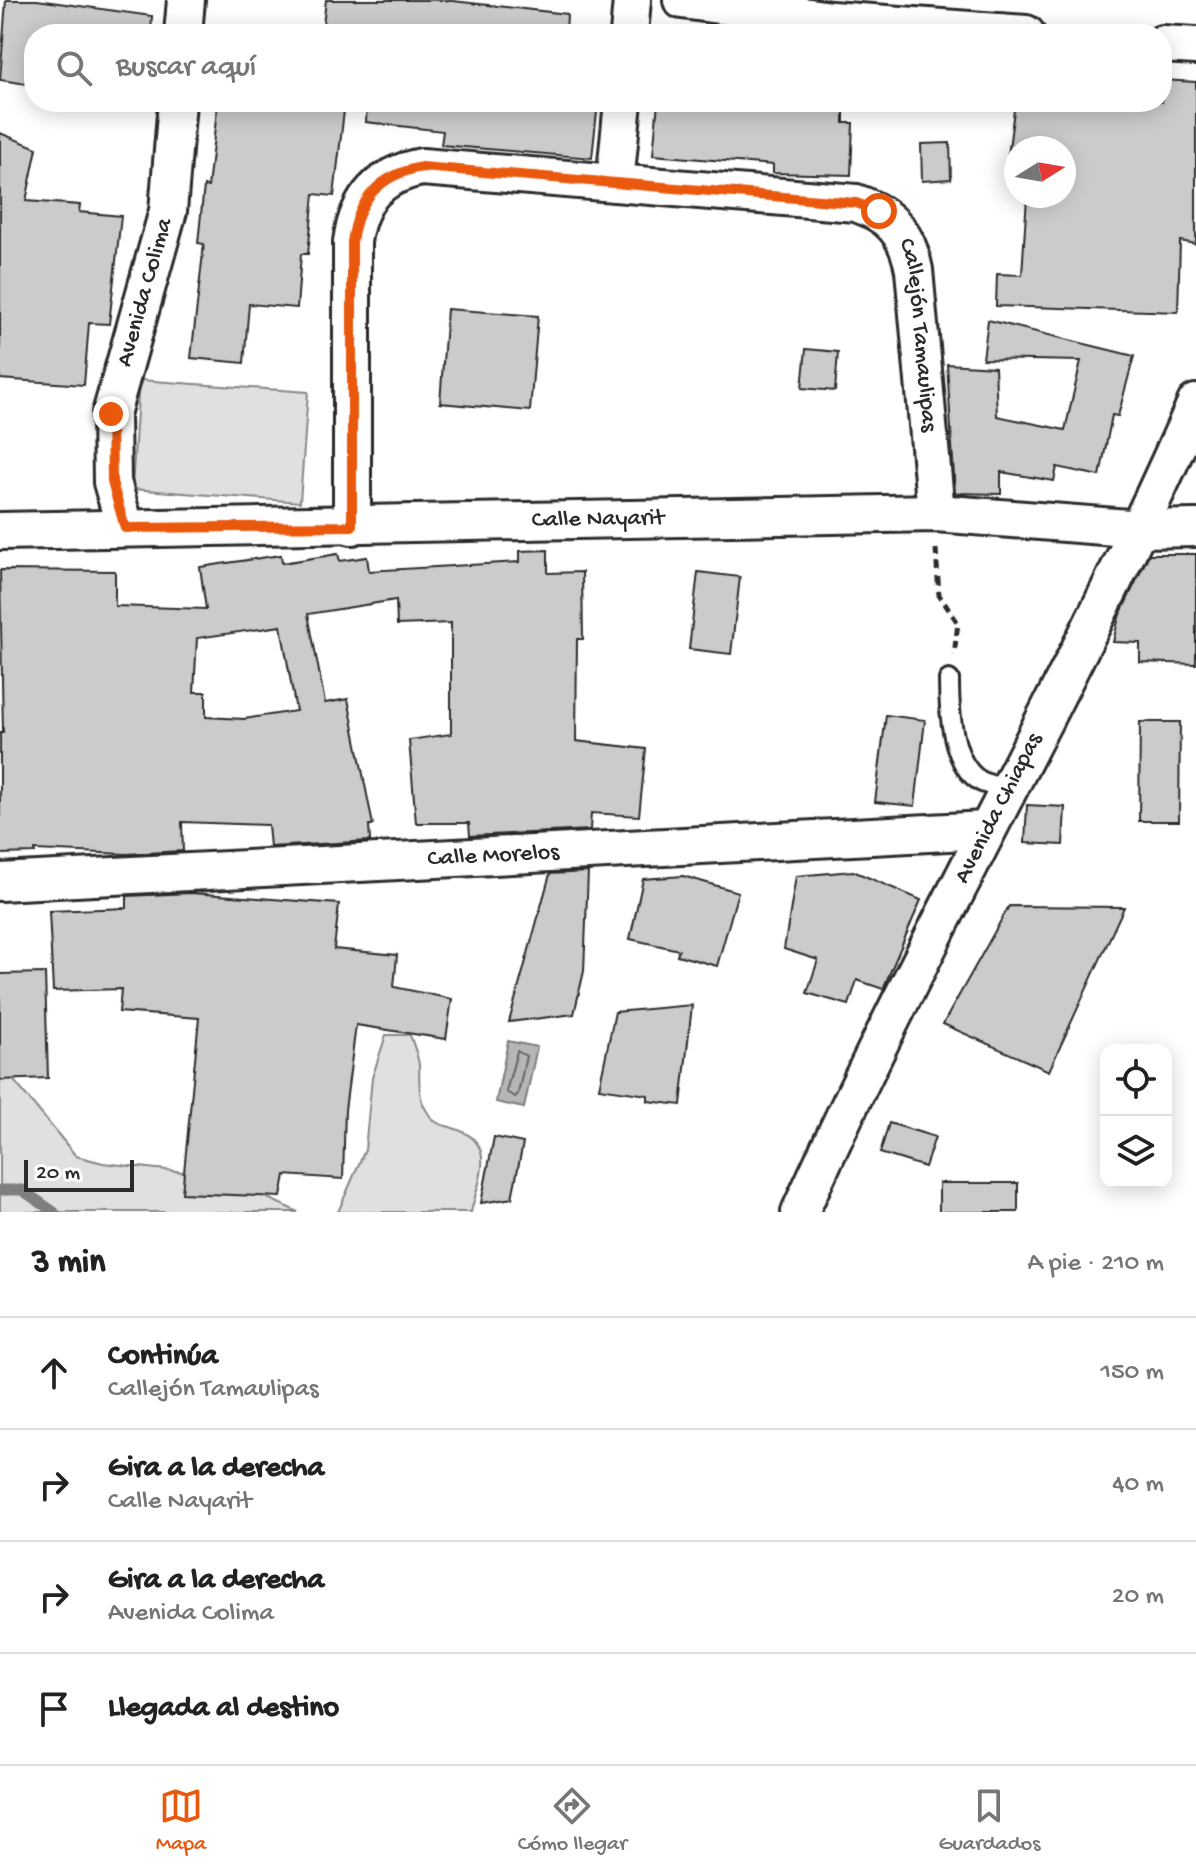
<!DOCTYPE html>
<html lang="es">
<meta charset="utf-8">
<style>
body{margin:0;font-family:"Gochi Hand",sans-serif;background:#f2f2f2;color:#222}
.controls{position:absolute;right:24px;bottom:24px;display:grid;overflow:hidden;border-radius:16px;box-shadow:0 4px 20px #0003}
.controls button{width:72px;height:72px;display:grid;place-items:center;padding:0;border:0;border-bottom:2px solid #e0e0e0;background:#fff;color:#222;font:40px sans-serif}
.compass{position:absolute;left:1004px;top:136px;width:72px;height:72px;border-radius:50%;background:#fff;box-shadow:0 4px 20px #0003;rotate:79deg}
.scale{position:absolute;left:24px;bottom:20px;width:110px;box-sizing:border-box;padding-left:8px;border:4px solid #2b2b2b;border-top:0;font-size:22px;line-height:28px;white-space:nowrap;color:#2b2b2b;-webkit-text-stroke:6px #fff;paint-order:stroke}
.stop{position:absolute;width:24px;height:24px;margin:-18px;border:6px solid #ea580c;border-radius:50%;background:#fff}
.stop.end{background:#ea580c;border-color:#fff;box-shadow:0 2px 8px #0008}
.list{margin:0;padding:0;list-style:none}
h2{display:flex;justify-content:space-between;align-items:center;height:104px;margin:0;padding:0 32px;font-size:34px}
h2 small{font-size:26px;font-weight:400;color:#767676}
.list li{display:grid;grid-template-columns:52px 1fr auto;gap:24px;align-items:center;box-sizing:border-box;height:112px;padding:0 32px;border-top:2px solid #e0e0e0}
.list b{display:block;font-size:30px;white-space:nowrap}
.list p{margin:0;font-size:26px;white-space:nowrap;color:#767676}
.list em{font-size:26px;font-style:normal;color:#767676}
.icon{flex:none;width:44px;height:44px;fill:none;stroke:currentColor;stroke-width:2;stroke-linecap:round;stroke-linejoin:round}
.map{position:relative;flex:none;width:1196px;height:1212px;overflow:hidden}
.search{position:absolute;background:#fff;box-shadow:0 4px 20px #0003;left:24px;right:24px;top:24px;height:88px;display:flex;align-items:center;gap:20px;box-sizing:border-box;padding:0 28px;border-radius:32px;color:#767676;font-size:30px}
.sheet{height:552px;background:#fff}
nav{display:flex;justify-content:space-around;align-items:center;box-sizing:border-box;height:112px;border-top:2px solid #e0e0e0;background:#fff;font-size:22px;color:#767676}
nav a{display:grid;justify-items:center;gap:4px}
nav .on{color:#ea580c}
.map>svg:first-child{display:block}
.green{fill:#e0e0e0;stroke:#868686;stroke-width:2}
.water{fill:#b6b6b6;stroke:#7e7e7e;stroke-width:2}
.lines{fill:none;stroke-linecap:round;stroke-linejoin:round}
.shore{stroke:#636363;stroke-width:2}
.stream{stroke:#7e7e7e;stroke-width:11}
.building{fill:#cbcbcb;stroke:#2b2b2b;stroke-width:2;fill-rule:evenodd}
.service-casing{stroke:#2b2b2b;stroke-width:24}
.minor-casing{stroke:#2b2b2b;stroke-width:42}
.path{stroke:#2b2b2b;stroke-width:5;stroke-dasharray:8 6;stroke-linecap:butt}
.service{stroke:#fff;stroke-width:18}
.minor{stroke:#fff;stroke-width:36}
.route{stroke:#ea580c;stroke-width:10}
.labels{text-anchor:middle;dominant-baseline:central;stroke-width:6;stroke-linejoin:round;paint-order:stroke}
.street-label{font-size:24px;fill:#2b2b2b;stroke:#fff}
</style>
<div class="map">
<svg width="1196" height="1212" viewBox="0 0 1196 1212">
<rect width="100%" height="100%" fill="#fff"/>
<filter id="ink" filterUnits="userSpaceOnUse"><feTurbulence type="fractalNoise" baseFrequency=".0125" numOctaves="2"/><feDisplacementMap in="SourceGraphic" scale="16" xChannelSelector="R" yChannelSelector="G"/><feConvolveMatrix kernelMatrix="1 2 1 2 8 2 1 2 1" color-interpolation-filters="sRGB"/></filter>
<g filter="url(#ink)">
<g class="green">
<path d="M 139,380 L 308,392 L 300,502 L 132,489 Z"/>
<path d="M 386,1035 L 410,1035 C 413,1044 418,1055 419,1065 C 420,1083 417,1097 428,1113 C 435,1125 441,1124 453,1128 C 500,1142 478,1181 471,1212 L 338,1212 L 365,1150 L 372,1078 Z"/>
<path d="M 0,1069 L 11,1077 L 76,1156 L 103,1163 L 220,1176 L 298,1212 L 0,1212 Z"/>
</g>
<path class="water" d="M 508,1041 L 537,1047 L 524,1108 L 496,1102 Z"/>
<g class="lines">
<path class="shore" d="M 517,1051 L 526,1056 L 518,1094 L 515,1097 L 506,1092 Z"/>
<path class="stream" d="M 0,1190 L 22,1190 L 54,1212"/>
</g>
<g class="building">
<path d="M 6,0 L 37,0 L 152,16 L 151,34 L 34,34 L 34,85 L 0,80 Z"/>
<path d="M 326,0 L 444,0 L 567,14 L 566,34 L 322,34 Z"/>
<path d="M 1162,80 L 1196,82 L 1196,244 L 1180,241 L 1178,312 L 996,306 L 997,274 L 1022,275 L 1027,196 L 1064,196 L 1064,148 L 1016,148 L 1016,165 L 1007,164 L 1015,102 L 1162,102 Z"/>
<path d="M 218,102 L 345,102 L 334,196 L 314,194 L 308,254 L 301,254 L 297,308 L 249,304 L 244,363 L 191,358 L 204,244 L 198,243 L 204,186 L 208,187 Z"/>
<path d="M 367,102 L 598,102 L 592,158 L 441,145 L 443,131 L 366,122 Z"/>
<path d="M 658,102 L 844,102 L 844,123 L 853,123 L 851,175 L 773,173 L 773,165 L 653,155 Z"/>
<path d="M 0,133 L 37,148 L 26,201 L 80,205 L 79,212 L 121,216 L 109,324 L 89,323 L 84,385 L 0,379 Z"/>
<path d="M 950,143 L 951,179 L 922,181 L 921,144 Z"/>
<path d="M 447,309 L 538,316 L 530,411 L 440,403 Z"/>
<path d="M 988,320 L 1134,356 L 1118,416 L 1112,415 L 1100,476 L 1057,467 L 1054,481 L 1001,472 L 1001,494 L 955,493 L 947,364 L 995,367 L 997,416 L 1065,430 L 1081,361 L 983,359 Z"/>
<path d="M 806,349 L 838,352 L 835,391 L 802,388 Z"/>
<path d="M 548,550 L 548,573 L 582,572 L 583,639 L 577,639 L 576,741 L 646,749 L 639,816 L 591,813 L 590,830 L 470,836 L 469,823 L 416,823 L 409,740 L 451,734 L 451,623 L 397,625 L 396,600 L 308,614 L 325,703 L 348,699 L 373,825 L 369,825 L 370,841 L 270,847 L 268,825 L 182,822 L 183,851 L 126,854 L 35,850 L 35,853 L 0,854 L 0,733 L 3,733 L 0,570 L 115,571 L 115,606 L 206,609 L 200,567 L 281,555 L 282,563 L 338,554 L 340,561 L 367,557 L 369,571 L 520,562 L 520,551 ZM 281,626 L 296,711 L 244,719 L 206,717 L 206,692 L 194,692 L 197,638 Z"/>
<path d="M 1149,554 L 1196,554 L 1196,664 L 1140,662 L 1140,643 L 1113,642 L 1119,617 Z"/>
<path d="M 698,572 L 740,577 L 731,654 L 689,649 Z"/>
<path d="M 886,715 L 925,720 L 915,806 L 875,802 Z"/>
<path d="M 1140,722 L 1180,722 L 1179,821 L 1139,821 Z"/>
<path d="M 1027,805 L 1065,807 L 1063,845 L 1025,843 Z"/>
<path d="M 853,871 L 921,900 L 883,989 L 857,980 L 849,1005 L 807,993 L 818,960 L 784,949 L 796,876 Z"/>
<path d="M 588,872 L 584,971 L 574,1014 L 509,1022 L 550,874 Z"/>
<path d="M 683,876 L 738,892 L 717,966 L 677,955 L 679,950 L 630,939 L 643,879 Z"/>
<path d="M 191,893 L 339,904 L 334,949 L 397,955 L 394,987 L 452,999 L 446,1039 L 356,1025 L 345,1110 L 343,1179 L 285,1175 L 281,1197 L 182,1193 L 199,1018 L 119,1012 L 121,989 L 53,991 L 49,911 L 127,908 L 127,896 Z"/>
<path d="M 1009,906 L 1124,907 L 1049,1071 L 943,1024 Z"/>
<path d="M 45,973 L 48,1078 L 0,1080 L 0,974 Z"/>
<path d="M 692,1005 L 681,1105 L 648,1101 L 648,1095 L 599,1088 L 615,1012 Z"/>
<path d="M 889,1123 L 935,1137 L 925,1167 L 880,1153 Z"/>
<path d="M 494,1137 L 523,1143 L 512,1198 L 481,1203 Z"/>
<rect x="939" y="1183" width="79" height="29"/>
</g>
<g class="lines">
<g class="service-casing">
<path id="service" d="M 949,680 C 949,709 951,766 982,782 C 989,785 999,787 1007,789"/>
</g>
<g class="minor-casing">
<g id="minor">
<path d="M 682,0 L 831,20 L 1026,34"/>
<path d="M 183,34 L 186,0"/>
<path d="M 629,34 L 632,0"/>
<path d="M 1162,44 L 1196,46"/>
<path d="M 615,183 L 623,102"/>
<path id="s1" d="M 352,526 L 352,242 C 358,199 379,175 422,167 L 856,203 C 891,215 907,233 914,270 L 936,513"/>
<path id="s2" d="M 125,528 L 112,482 L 111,414 L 168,211 L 177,102"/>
<path id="s3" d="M 0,531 L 936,513 L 1141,529 L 1196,528"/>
<path id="s4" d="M 0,882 L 986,830"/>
<path id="s5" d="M 800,1212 C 923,938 1076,678 1196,403"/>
</g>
</g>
<path class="path" d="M 936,549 L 939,595 L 958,623 L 954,655"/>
<use href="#service" class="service"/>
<use href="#minor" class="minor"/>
</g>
</g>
<g class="lines" filter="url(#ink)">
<path class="route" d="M 111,414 L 112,482 L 125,528 L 352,526 L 352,242 C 358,199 379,175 422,167 L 856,203 L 879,211"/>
</g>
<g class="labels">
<g class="street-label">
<text stroke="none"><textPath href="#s2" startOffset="242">Avenida Colima</textPath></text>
<text stroke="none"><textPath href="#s1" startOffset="990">Callejón Tamaulipas</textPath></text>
<text stroke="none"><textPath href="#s3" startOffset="598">Calle Nayarit</textPath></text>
<text stroke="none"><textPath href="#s5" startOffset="450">Avenida Chiapas</textPath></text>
<text stroke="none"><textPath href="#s4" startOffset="494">Calle Morelos</textPath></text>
</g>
</g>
</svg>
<div class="controls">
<button><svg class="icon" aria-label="locate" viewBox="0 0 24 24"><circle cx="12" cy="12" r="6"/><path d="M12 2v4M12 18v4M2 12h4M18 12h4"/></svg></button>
<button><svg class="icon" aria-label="layers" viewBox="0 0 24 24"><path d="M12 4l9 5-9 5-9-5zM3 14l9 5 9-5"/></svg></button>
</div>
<svg class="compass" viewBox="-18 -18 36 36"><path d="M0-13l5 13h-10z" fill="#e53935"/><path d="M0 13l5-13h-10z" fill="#767676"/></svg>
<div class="scale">20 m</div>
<div class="stop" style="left:879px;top:211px"></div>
<div class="stop end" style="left:111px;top:414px"></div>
<div class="search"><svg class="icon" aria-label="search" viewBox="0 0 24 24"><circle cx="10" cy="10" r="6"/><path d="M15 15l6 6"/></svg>Buscar aquí</div>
</div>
<section class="sheet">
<h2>3 min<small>A pie · 210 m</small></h2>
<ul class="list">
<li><svg class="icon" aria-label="ahead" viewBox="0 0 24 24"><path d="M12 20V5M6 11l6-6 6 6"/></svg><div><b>Continúa</b><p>Callejón Tamaulipas</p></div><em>150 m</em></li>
<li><svg class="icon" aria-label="right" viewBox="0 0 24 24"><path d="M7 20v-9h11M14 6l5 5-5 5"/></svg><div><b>Gira a la derecha</b><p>Calle Nayarit</p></div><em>40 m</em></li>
<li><svg class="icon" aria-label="right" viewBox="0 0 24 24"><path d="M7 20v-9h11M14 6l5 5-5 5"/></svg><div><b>Gira a la derecha</b><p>Avenida Colima</p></div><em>20 m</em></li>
<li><svg class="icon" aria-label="arrive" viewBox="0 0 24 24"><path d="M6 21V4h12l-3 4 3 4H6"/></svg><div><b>Llegada al destino</b></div></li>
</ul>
</section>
<nav>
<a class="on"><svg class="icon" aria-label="map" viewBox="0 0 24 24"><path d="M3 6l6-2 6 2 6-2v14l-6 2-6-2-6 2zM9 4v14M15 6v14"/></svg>Mapa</a>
<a><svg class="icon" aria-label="directions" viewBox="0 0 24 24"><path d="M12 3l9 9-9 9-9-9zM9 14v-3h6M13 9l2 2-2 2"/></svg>Cómo llegar</a>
<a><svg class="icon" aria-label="saved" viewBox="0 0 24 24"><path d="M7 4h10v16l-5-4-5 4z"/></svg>Guardados</a>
</nav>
